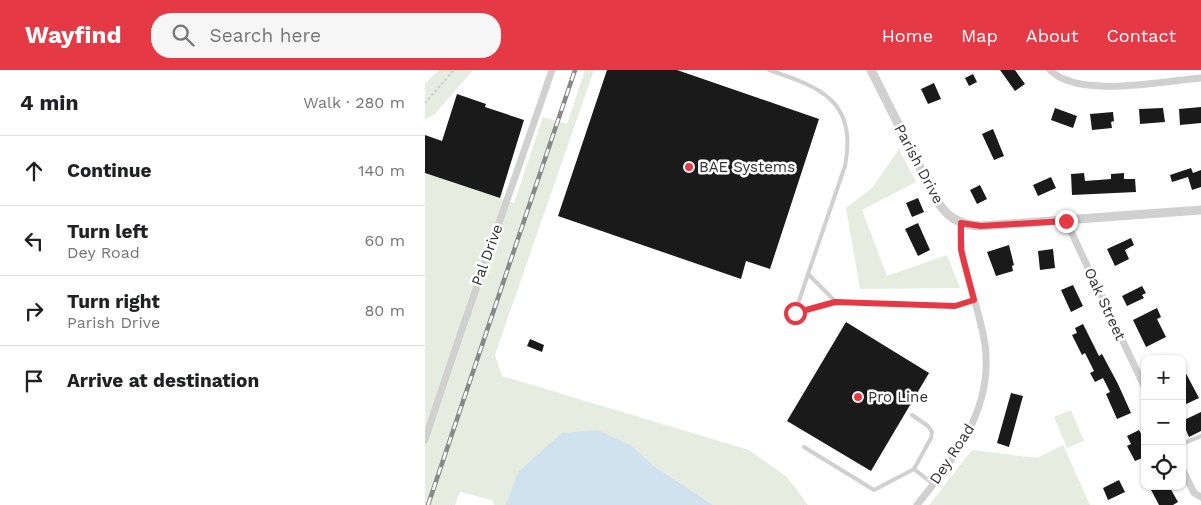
<!DOCTYPE html>
<meta charset="utf-8">
<style>
body{margin:0;font-family:"Work Sans",sans-serif;background:#f6f6f6;color:#202124}
.controls{position:absolute;right:15px;bottom:15px;display:grid;overflow:hidden;border-radius:10px;box-shadow:0 1px 4px #0004}
.controls button{width:45px;height:45px;display:grid;place-items:center;padding:0;border:0;border-bottom:1px solid #e0e0e0;background:#fff;color:#202124;font:25px sans-serif}
.stop{position:absolute;width:15px;height:15px;margin:-11px;border:4px solid #e63946;border-radius:50%;background:#fff}
.stop.end{background:#e63946;border-color:#fff;box-shadow:0 1px 5px #0008}
.list{margin:0;padding:0;list-style:none}
h2{display:flex;justify-content:space-between;align-items:center;height:65px;margin:0;padding:0 20px;font-size:21px}
h2 small{font-size:16px;font-weight:400;color:#757577}
.list li{display:grid;grid-template-columns:32px 1fr auto;gap:15px;align-items:center;box-sizing:border-box;height:70px;padding:0 20px;border-top:1px solid #e0e0e0}
.list b{display:block;font-size:19px;white-space:nowrap}
.list p{margin:0;font-size:16px;white-space:nowrap;color:#757577}
.list em{font-size:16px;font-style:normal;color:#757577}
.icon{flex:none;width:28px;height:28px;fill:none;stroke:currentColor;stroke-width:2;stroke-linecap:round;stroke-linejoin:round}
.map{position:relative;flex:none;width:776px;height:435px;overflow:hidden}
header{display:flex;align-items:center;gap:30px;box-sizing:border-box;height:70px;padding:0 25px;background:#e63946;color:#fff}
header strong{font-size:24px}
nav{display:flex;gap:28px;margin-inline-start:auto;font-size:18px}
.search{width:350px;height:45px;background:#f6f6f6;display:flex;align-items:center;gap:12px;box-sizing:border-box;padding:0 18px;border-radius:20px;color:#757577;font-size:19px}
main{display:flex}
aside{flex:1;background:#fff}
.map>svg:first-child{display:block}
.green{fill:#e6ecdf}
.water{fill:#cfe2ee}
.building{fill:#1a1a1a}
.lines{fill:none;stroke-linecap:round;stroke-linejoin:round}
.path{stroke:#cdcdcd;stroke-width:2;stroke-dasharray:2.5 2.5;stroke-linecap:butt}
.service{stroke:#d0d0d0;stroke-width:4}
.minor{stroke:#d0d0d0;stroke-width:7}
.tertiary{stroke:#d0d0d0;stroke-width:9}
.rail-casing{stroke:#888;stroke-width:4.5}
.rail{stroke:#fff;stroke-width:2.5;stroke-dasharray:8;stroke-linecap:butt}
.route{stroke:#e63946;stroke-width:6}
.poi-dot{fill:#e63946;stroke:#fff;stroke-width:2}
.labels{text-anchor:middle;dominant-baseline:central;stroke-width:5;stroke-linejoin:round;paint-order:stroke}
.street-label{font-size:15px;fill:#333;stroke:#fff}
.poi-label{font-size:15px;fill:#333;stroke:#fff;text-anchor:start}
</style>
<header>
<strong>Wayfind</strong>
<div class="search"><svg class="icon" aria-label="search" viewBox="0 0 24 24"><circle cx="10" cy="10" r="6"/><path d="M15 15l6 6"/></svg>Search here</div>
<nav><a>Home</a><a>Map</a><a>About</a><a>Contact</a></nav>
</header>
<main>
<aside>
<h2>4 min<small>Walk · 280 m</small></h2>
<ul class="list">
<li><svg class="icon" aria-label="ahead" viewBox="0 0 24 24"><path d="M12 20V5M6 11l6-6 6 6"/></svg><div><b>Continue</b></div><em>140 m</em></li>
<li><svg class="icon" aria-label="left" viewBox="0 0 24 24"><path d="M17 20v-9H6M10 6l-5 5 5 5"/></svg><div><b>Turn left</b><p>Dey Road</p></div><em>60 m</em></li>
<li><svg class="icon" aria-label="right" viewBox="0 0 24 24"><path d="M7 20v-9h11M14 6l5 5-5 5"/></svg><div><b>Turn right</b><p>Parish Drive</p></div><em>80 m</em></li>
<li><svg class="icon" aria-label="arrive" viewBox="0 0 24 24"><path d="M6 21V4h12l-3 4 3 4H6"/></svg><div><b>Arrive at destination</b></div></li>
</ul>
</aside>
<div class="map">
<svg width="776" height="435" viewBox="0 0 776 435">
<rect width="100%" height="100%" fill="#fff"/>
<g class="green">
<path d="M 14,0 L 48,0 L 9,45 L 0,49 L 0,14 Z"/>
<path d="M 160,0 L 169,0 L 70,285 L 77,306 L 324,380 L 362,407 L 383,435 L 288,435 L 229,396 L 207,376 L 81,435 L 69,435 L 67,430 L 35,422 L 30,435 L 0,435 L 0,103 L 89,133 L 118,47 L 142,54 Z"/>
<path d="M 474,79 L 491,112 L 437,140 L 462,206 L 522,185 L 535,218 L 435,219 L 421,138 L 447,118 Z"/>
<path d="M 646,340 L 659,371 L 642,378 L 629,347 Z"/>
<path d="M 638,375 L 665,435 L 504,435 L 547,380 L 612,388 Z"/>
</g>
<path class="water" d="M 173,360 L 207,376 L 229,396 L 288,435 L 81,435 L 93,402 L 137,363 Z"/>
<g class="building">
<path d="M 182,0 L 252,0 L 394,49 L 345,199 L 321,191 L 316,209 L 133,146 Z"/>
<path d="M 575,0 L 590,0 L 600,14 L 590,21 Z"/>
<path d="M 548,4 L 552,12 L 544,16 L 540,8 Z"/>
<path d="M 509,13 L 516,29 L 503,34 L 496,19 Z"/>
<path d="M 32,24 L 61,34 L 60,37 L 99,50 L 75,128 L 0,103 L 0,65 L 17,71 Z"/>
<path d="M 776,37 L 776,53 L 755,55 L 754,39 Z"/>
<path d="M 630,38 L 652,46 L 648,58 L 626,50 Z"/>
<path d="M 738,38 L 740,52 L 715,54 L 714,39 Z"/>
<path d="M 688,42 L 689,51 L 686,52 L 687,58 L 667,60 L 665,44 Z"/>
<path d="M 568,59 L 579,86 L 569,90 L 557,64 Z"/>
<path d="M 766,98 L 768,103 L 776,100 L 776,117 L 767,120 L 763,107 L 747,112 L 745,105 Z"/>
<path d="M 659,103 L 660,111 L 686,109 L 686,104 L 699,103 L 699,109 L 710,109 L 711,122 L 647,125 L 646,104 Z"/>
<path d="M 626,107 L 631,118 L 613,126 L 608,115 Z"/>
<path d="M 555,115 L 562,129 L 552,134 L 545,120 Z"/>
<path d="M 493,128 L 499,142 L 487,147 L 481,133 Z"/>
<path d="M 493,153 L 505,180 L 493,186 L 480,159 Z"/>
<path d="M 706,168 L 709,175 L 700,180 L 704,189 L 690,196 L 682,179 Z"/>
<path d="M 584,175 L 589,195 L 587,196 L 588,201 L 571,206 L 562,182 Z"/>
<path d="M 628,179 L 630,198 L 615,200 L 613,181 Z"/>
<path d="M 648,215 L 658,236 L 646,242 L 636,220 Z"/>
<path d="M 717,216 L 721,223 L 717,225 L 719,228 L 702,236 L 697,226 Z"/>
<path d="M 732,238 L 736,247 L 732,249 L 741,267 L 721,277 L 708,250 Z"/>
<path d="M 421,252 L 504,303 L 446,401 L 362,351 Z"/>
<path d="M 658,254 L 674,286 L 677,284 L 693,314 L 706,343 L 692,349 L 681,324 L 685,322 L 678,308 L 670,312 L 665,303 L 669,301 L 660,283 L 657,285 L 647,265 L 652,263 L 650,258 Z"/>
<path d="M 105,269 L 119,275 L 117,282 L 102,276 Z"/>
<path d="M 757,296 L 774,328 L 757,336 Z"/>
<path d="M 586,323 L 598,326 L 584,377 L 572,373 Z"/>
<path d="M 776,342 L 776,361 L 764,367 L 757,351 Z"/>
<path d="M 714,360 L 720,371 L 720,387 L 710,391 L 702,376 L 706,374 L 702,366 Z"/>
<path d="M 694,410 L 700,422 L 683,430 L 678,418 Z"/>
<path d="M 724,416 L 744,416 L 753,432 L 748,435 L 734,435 Z"/>
</g>
<g class="lines">
<path class="path" d="M 0,33 L 29,0"/>
<g class="service">
<path d="M 344,0 C 395,17 433,31 420,96 L 383,204"/>
<path d="M 411,232 L 383,204 L 370,243 L 411,232 L 530,236 L 549,230"/>
<path d="M 757,374 L 776,366"/>
<path d="M 379,377 L 449,420 L 489,399 L 506,368 L 507,362 L 503,356 L 487,345"/>
<path d="M 489,399 L 508,414"/>
</g>
<g class="minor">
<path d="M 625,0 C 654,29 737,11 776,8"/>
<path d="M 641,151 L 720,318"/>
<path d="M 0,370 C 40,246 85,124 127,0"/>
<path d="M 757,398 L 769,423 L 776,427"/>
<path d="M 492,435 C 526,392 564,346 561,287 C 561,271 556,255 552,239 C 544,210 533,183 536,153"/>
</g>
<path class="tertiary" d="M 446,0 L 511,129 C 522,148 535,155 556,156 L 776,140"/>
<g class="rail-casing">
<path id="rail" d="M 3,435 L 150,0"/>
</g>
<use href="#rail" class="rail"/>
</g>
<g class="lines">
<path class="route" d="M 370,243 L 410,232 L 530,236 L 549,230 L 536,180 L 536,153 L 556,156 L 641,151"/>
</g>
<g class="poi-dot">
<circle cx="264" cy="97" r="5"/>
<circle cx="433" cy="327" r="5"/>
</g>
<g class="labels">
<g class="street-label">
<text transform="translate(494 94) rotate(62)">Parish Drive</text>
<text transform="translate(62 185) rotate(-70)">Pal Drive</text>
<text transform="translate(680 234) rotate(65)">Oak Street</text>
<text transform="translate(527 384) rotate(-57)">Dey Road</text>
</g>
<g class="poi-label">
<text x="274" y="97">BAE Systems</text>
<text x="443" y="327">Pro Line</text>
</g>
</g>
</svg>
<div class="controls">
<button>+</button>
<button>−</button>
<button><svg class="icon" aria-label="locate" viewBox="0 0 24 24"><circle cx="12" cy="12" r="6"/><path d="M12 2v4M12 18v4M2 12h4M18 12h4"/></svg></button>
</div>
<div class="stop" style="left:370px;top:243px"></div>
<div class="stop end" style="left:641px;top:151px"></div>
</div>
</main>
